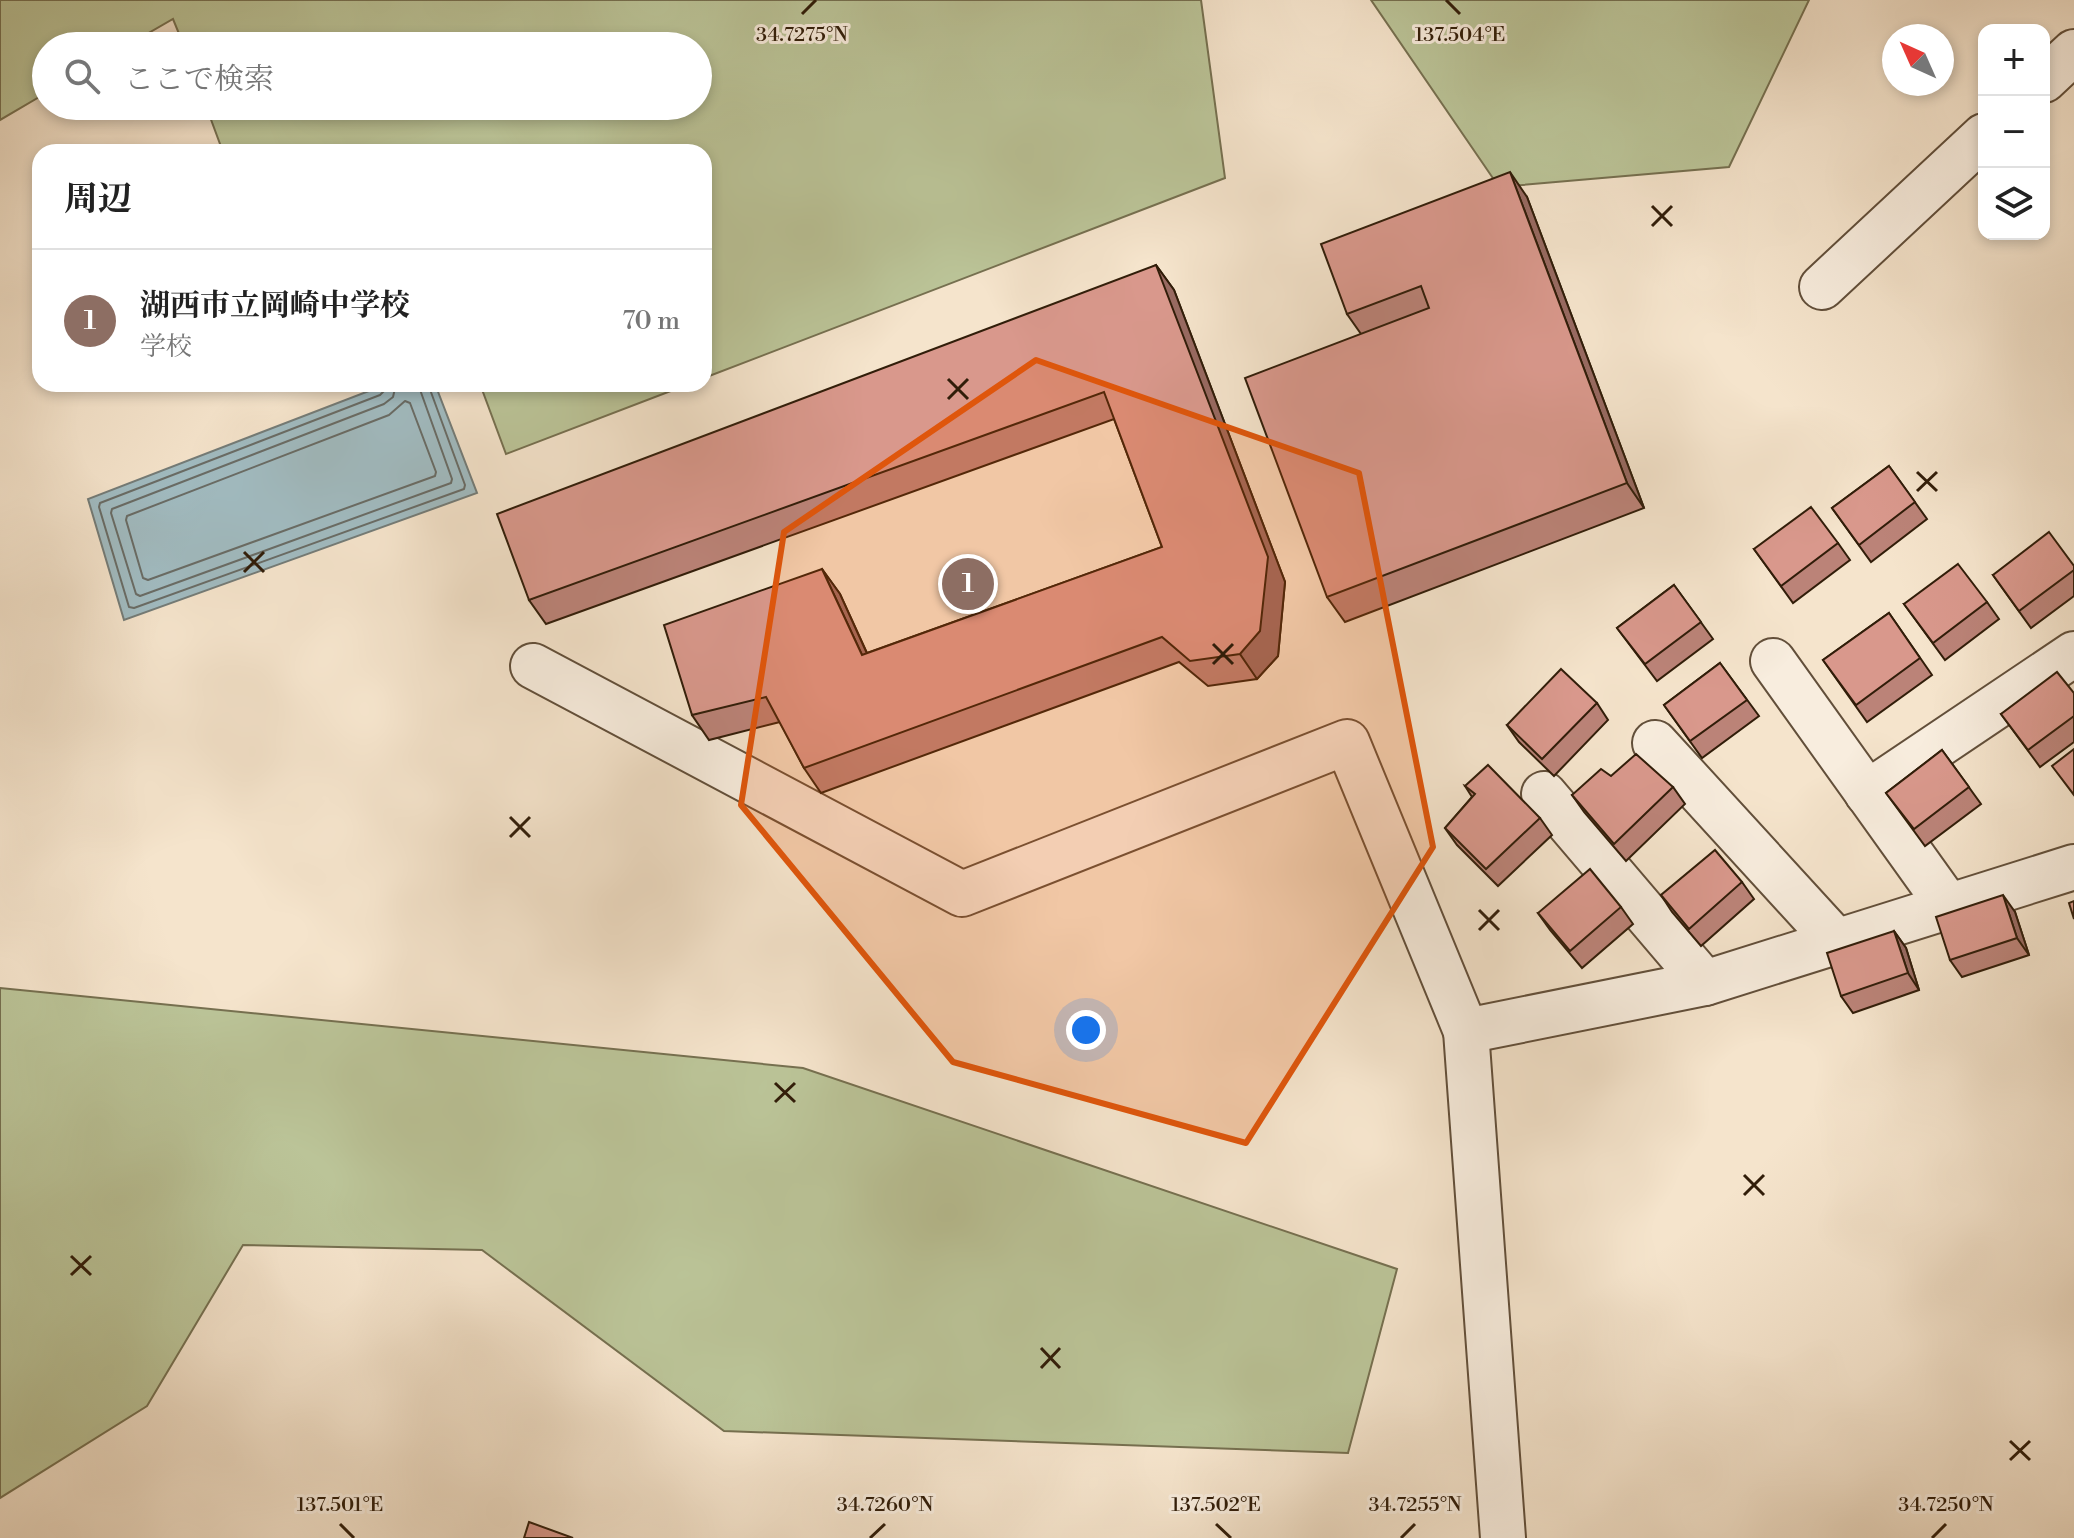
<!DOCTYPE html>
<html lang="ja">
<meta charset="utf-8">
<style>
body{margin:0;font-family:"Libre Bodoni","Noto Serif JP",serif;background:#f6f6f6;color:#222}
.controls{position:absolute;right:24px;top:24px;display:grid;overflow:hidden;border-radius:16px;box-shadow:0 4px 12px #0003}
.controls button{width:72px;height:72px;display:grid;place-items:center;padding:0;border:0;border-bottom:2px solid #e0e0e0;background:#fff;color:#222;font:40px sans-serif}
.compass{position:absolute;left:1882px;top:24px;width:72px;height:72px;border-radius:50%;background:#fff;box-shadow:0 4px 12px #0003;rotate:315deg}
.you{position:absolute;left:1086px;top:1030px;width:28px;height:28px;margin:-20px;border:6px solid #fff;border-radius:50%;background:#1a73e8;box-shadow:0 0 0 12px #1a73e833}
.badge{display:grid;place-items:center;width:52px;height:52px;border-radius:50%;background:#db2777;color:#fff;font-size:26px;font-weight:700}
.pin{position:absolute;translate:-50% -50%;border:4px solid #fff;box-shadow:0 2px 8px #0006}
.list{margin:0;padding:0;list-style:none}
h2{display:flex;justify-content:space-between;align-items:center;height:104px;margin:0;padding:0 32px;font-size:34px}
h2 small{font-size:26px;font-weight:400;color:#767676}
.list li{display:grid;grid-template-columns:52px 1fr auto;gap:24px;align-items:center;box-sizing:border-box;height:144px;padding:0 32px;border-top:2px solid #e0e0e0}
.list b{display:block;font-size:30px;white-space:nowrap}
.list p{margin:0;font-size:26px;white-space:nowrap;color:#767676}
.list em{font-size:26px;font-style:normal;color:#767676}
.icon{flex:none;width:44px;height:44px;fill:none;stroke:currentColor;stroke-width:2;stroke-linecap:round;stroke-linejoin:round}
.map{position:relative;flex:none;width:2074px;height:1538px;overflow:hidden}
.search{position:absolute;background:#fff;box-shadow:0 4px 12px #0003;left:32px;top:32px;width:680px;height:88px;display:flex;align-items:center;gap:20px;box-sizing:border-box;padding:0 28px;border-radius:44px;color:#767676;font-size:30px}
.panel{position:absolute;background:#fff;box-shadow:0 4px 12px #0003;left:32px;top:144px;width:680px;height:248px;border-radius:24px}
.map>svg:first-child{display:block}
.green{fill:#bbc498;stroke:#767050;stroke-width:2}
.water{fill:#a1bcc2;stroke:#747c78;stroke-width:2}
.lines{fill:none;stroke-linecap:round;stroke-linejoin:round}
.shore{stroke:#696c66;stroke-width:2}
.minor-casing{stroke:#624f3a;stroke-width:48}
.minor{stroke:#f8edde;stroke-width:44}
.wall{fill:#bb8378;stroke:#311d09;stroke-width:2}
.shaded-wall{fill:#986a62;stroke:#311d09;stroke-width:2}
.building{fill:#d9988c;stroke:#311d09;stroke-width:2}
.marked{fill:#df560c;fill-opacity:0.2;stroke:#df560c;stroke-width:6;stroke-linejoin:round}
.ticks{fill:none;stroke:#311d09;stroke-width:3}
.ticks-label{font-size:20px;text-anchor:middle;fill:#311d09;stroke:#f8edde;stroke-width:6;stroke-linejoin:round;paint-order:stroke}
</style>
<div class="map">
<svg width="2074" height="1538" viewBox="0 0 2074 1538">
<rect width="100%" height="100%" fill="#f5e4cc"/>
<filter id="stains"><feTurbulence type="fractalNoise" baseFrequency=".0025" numOctaves="4"/><feColorMatrix values="0 0 0 0 .2 0 0 0 0 .09 0 0 0 0 .02 0 0 0 .5 -.17"/></filter>
<radialGradient id="worn" r=".72"><stop offset=".6" stop-color="#630" stop-opacity="0"/><stop offset="1" stop-color="#630" stop-opacity=".3"/></radialGradient>
<g class="green">
<path d="M 0,0 L 1201,0 L 1225,178 L 704,378 L 704,152 L 223,152 L 206,106 L 698,106 L 698,46 L 184,46 L 173,19 L 126,46 L 46,46 L 46,93 L 0,120 Z"/>
<path d="M 1371,0 L 1809,0 L 1729,167 L 1499,187 Z"/>
<path d="M 480,384 L 689,384 L 506,454 Z"/>
<path d="M 0,988 L 803,1068 L 1397,1269 L 1348,1453 L 724,1431 L 482,1250 L 243,1245 L 147,1406 L 0,1498 Z"/>
</g>
<path class="water" d="M 387,384 L 435,384 L 477,493 L 124,620 L 88,499 Z"/>
<g class="lines">
<g class="shore">
<path d="M 386,384 L 385,390 L 380,395 L 100,503 L 99,507 L 129,607 L 134,608 L 464,489 L 465,485 L 428,384"/>
<path d="M 396,384 L 393,397 L 384,404 L 112,509 L 111,513 L 136,594 L 140,596 L 451,483 L 452,479 L 418,384"/>
<path d="M 405,401 L 410,403 L 436,472 L 435,476 L 148,580 L 143,578 L 126,520 L 127,516 L 389,415 Z"/>
</g>
<g class="minor-casing">
<g id="minor">
<path d="M 2044,80 L 2074,52"/>
<path d="M 1822,287 L 1984,136"/>
<path d="M 1773,661 L 1949,907"/>
<path d="M 533,666 L 962,894 L 1347,742 L 1466,1031 L 1705,983"/>
<path d="M 1655,743 L 1837,942"/>
<path d="M 1867,793 L 2074,654"/>
<path d="M 1544,794 L 1705,983 L 2074,867"/>
<path d="M 1466,1031 L 1503,1538"/>
</g>
</g>
<use href="#minor" class="minor"/>
</g>
<g class="wall">
<path d="M 1527,197 L 1644,508 L 1345,622 L 1327,597 L 1361,334 L 1347,314 Z"/>
<path d="M 1156,265 L 1174,290 L 1285,582 L 1278,656 L 1257,679 L 1208,686 L 1179,662 L 821,793 L 804,768 L 780,722 L 709,740 L 692,715 L 822,569 L 840,594 L 867,653 L 1162,547 L 1114,419 L 546,624 L 529,600 Z"/>
<path d="M 1889,466 L 1927,519 L 1871,562 L 1832,508 Z"/>
<path d="M 1838,543 L 1850,560 L 1793,603 L 1754,549 Z"/>
<path d="M 2074,566 L 2074,596 L 2031,628 L 1993,575 Z"/>
<path d="M 1674,585 L 1713,639 L 1657,681 L 1617,628 Z"/>
<path d="M 1987,602 L 1999,619 L 1945,660 L 1904,604 Z"/>
<path d="M 1889,613 L 1932,675 L 1867,722 L 1823,660 Z"/>
<path d="M 1720,663 L 1759,716 L 1702,758 L 1664,705 Z"/>
<path d="M 2074,693 L 2074,742 L 2040,767 L 2001,714 Z"/>
<path d="M 1597,703 L 1608,720 L 1554,776 L 1519,742 L 1507,725 Z"/>
<path d="M 1942,750 L 1981,804 L 1925,846 L 1886,793 Z"/>
<path d="M 1611,776 L 1673,787 L 1685,804 L 1626,861 L 1584,812 L 1572,795 Z"/>
<path d="M 1465,786 L 1540,818 L 1552,835 L 1498,886 L 1457,845 L 1445,828 L 1472,797 Z"/>
<path d="M 1742,882 L 1754,899 L 1701,946 L 1672,912 L 1661,895 Z"/>
<path d="M 1621,907 L 1633,924 L 1582,968 L 1550,930 L 1538,913 Z"/>
<path d="M 2015,912 L 2029,955 L 1962,977 L 1950,960 Z"/>
<path d="M 1894,931 L 1906,948 L 1919,990 L 1853,1013 L 1841,996 Z"/>
</g>
<g class="shaded-wall">
<path d="M 1510,172 L 1527,197 L 1644,508 L 1627,483 Z"/>
<path d="M 1156,265 L 1174,290 L 1285,582 L 1278,656 L 1257,679 L 1240,654 Z"/>
<path d="M 822,569 L 840,594 L 879,680 L 862,655 Z"/>
<path d="M 2003,895 L 2015,912 L 2029,955 L 2017,938 Z"/>
<path d="M 1894,931 L 1906,948 L 1919,990 L 1908,973 Z"/>
</g>
<g class="building">
<path d="M 1510,172 L 1627,483 L 1327,597 L 1245,378 L 1429,308 L 1421,286 L 1347,314 L 1321,244 Z"/>
<path d="M 1156,265 L 1268,557 L 1260,631 L 1240,654 L 1190,661 L 1162,637 L 804,768 L 766,697 L 692,715 L 664,625 L 822,569 L 862,655 L 1162,547 L 1104,392 L 529,600 L 497,514 Z"/>
<path d="M 1889,466 L 1915,502 L 1859,545 L 1832,508 Z"/>
<path d="M 1811,507 L 1838,543 L 1781,586 L 1754,549 Z"/>
<path d="M 2049,532 L 2074,566 L 2074,570 L 2019,611 L 1993,575 Z"/>
<path d="M 1958,564 L 1987,602 L 1933,643 L 1904,604 Z"/>
<path d="M 1674,585 L 1701,622 L 1645,664 L 1617,628 Z"/>
<path d="M 1889,613 L 1920,658 L 1856,705 L 1823,660 Z"/>
<path d="M 1720,663 L 1747,700 L 1690,741 L 1664,705 Z"/>
<path d="M 1561,669 L 1597,703 L 1542,759 L 1507,725 Z"/>
<path d="M 2057,672 L 2074,693 L 2074,716 L 2028,750 L 2001,714 Z"/>
<path d="M 2074,749 L 2074,795 L 2052,766 Z"/>
<path d="M 1942,750 L 1969,787 L 1914,829 L 1886,793 Z"/>
<path d="M 1636,754 L 1673,787 L 1614,844 L 1572,795 L 1601,769 L 1611,776 Z"/>
<path d="M 1488,765 L 1540,818 L 1486,869 L 1445,828 L 1475,794 L 1465,786 Z"/>
<path d="M 1715,850 L 1742,882 L 1689,929 L 1661,895 Z"/>
<path d="M 1590,869 L 1621,907 L 1570,951 L 1538,913 Z"/>
<path d="M 2003,895 L 2017,938 L 1950,960 L 1936,917 Z"/>
<path d="M 2074,901 L 2074,919 L 2069,903 Z"/>
<path d="M 1894,931 L 1908,973 L 1841,996 L 1827,953 Z"/>
<path d="M 529,1522 L 573,1538 L 524,1538 Z"/>
</g>
<path class="marked" d="M 1036,360 L 1359,473 L 1433,847 L 1246,1143 L 953,1062 L 741,805 L 784,532 Z"/>
<path class="ticks" d="M 1446,0 L 1460,14M 802,14 L 816,0M 1652,206 L 1672,226M 1652,226 L 1672,206M 948,379 L 968,399M 948,399 L 968,379M 1917,472 L 1937,491M 1917,491 L 1937,472M 244,552 L 264,572M 244,572 L 264,552M 1213,644 L 1233,664M 1213,664 L 1233,644M 510,817 L 530,837M 510,837 L 530,817M 1479,910 L 1499,930M 1479,930 L 1499,910M 775,1083 L 795,1102M 775,1102 L 795,1083M 1744,1175 L 1764,1195M 1744,1195 L 1764,1175M 71,1256 L 91,1275M 71,1275 L 91,1256M 1041,1348 L 1060,1368M 1041,1368 L 1060,1348M 2010,1441 L 2030,1460M 2010,1460 L 2030,1441M 340,1524 L 354,1538M 1216,1524 L 1231,1538M 870,1538 L 885,1524M 1401,1538 L 1415,1524M 1932,1538 L 1946,1524"/>
<g class="ticks-label">
<text x="802" y="41">34.7275°N</text>
<text x="1460" y="41">137.504°E</text>
<text x="885" y="1511">34.7260°N</text>
<text x="1415" y="1511">34.7255°N</text>
<text x="1946" y="1511">34.7250°N</text>
<text x="340" y="1511">137.501°E</text>
<text x="1216" y="1511">137.502°E</text>
</g>
<rect width="100%" height="100%" filter="url(#stains)"/>
<rect width="100%" height="100%" fill="url(#worn)"/>
</svg>
<div class="controls">
<button>+</button>
<button>−</button>
<button><svg class="icon" aria-label="layers" viewBox="0 0 24 24"><path d="M12 4l9 5-9 5-9-5zM3 14l9 5 9-5"/></svg></button>
</div>
<svg class="compass" viewBox="-18 -18 36 36"><path d="M0-13l5 13h-10z" fill="#e53935"/><path d="M0 13l5-13h-10z" fill="#767676"/></svg>
<div class="you"></div>
<div class="pin badge" style="left:968px;top:584px;background:#8d6e63">1</div>
<div class="search"><svg class="icon" aria-label="search" viewBox="0 0 24 24"><circle cx="10" cy="10" r="6"/><path d="M15 15l6 6"/></svg>ここで検索</div>
<section class="panel">
<h2>周辺<small></small></h2>
<ul class="list">
<li><span class="badge" style="background:#8d6e63">1</span><div><b>湖西市立岡崎中学校</b><p>学校</p></div><em>70 m</em></li>
</ul>
</section>
</div>
